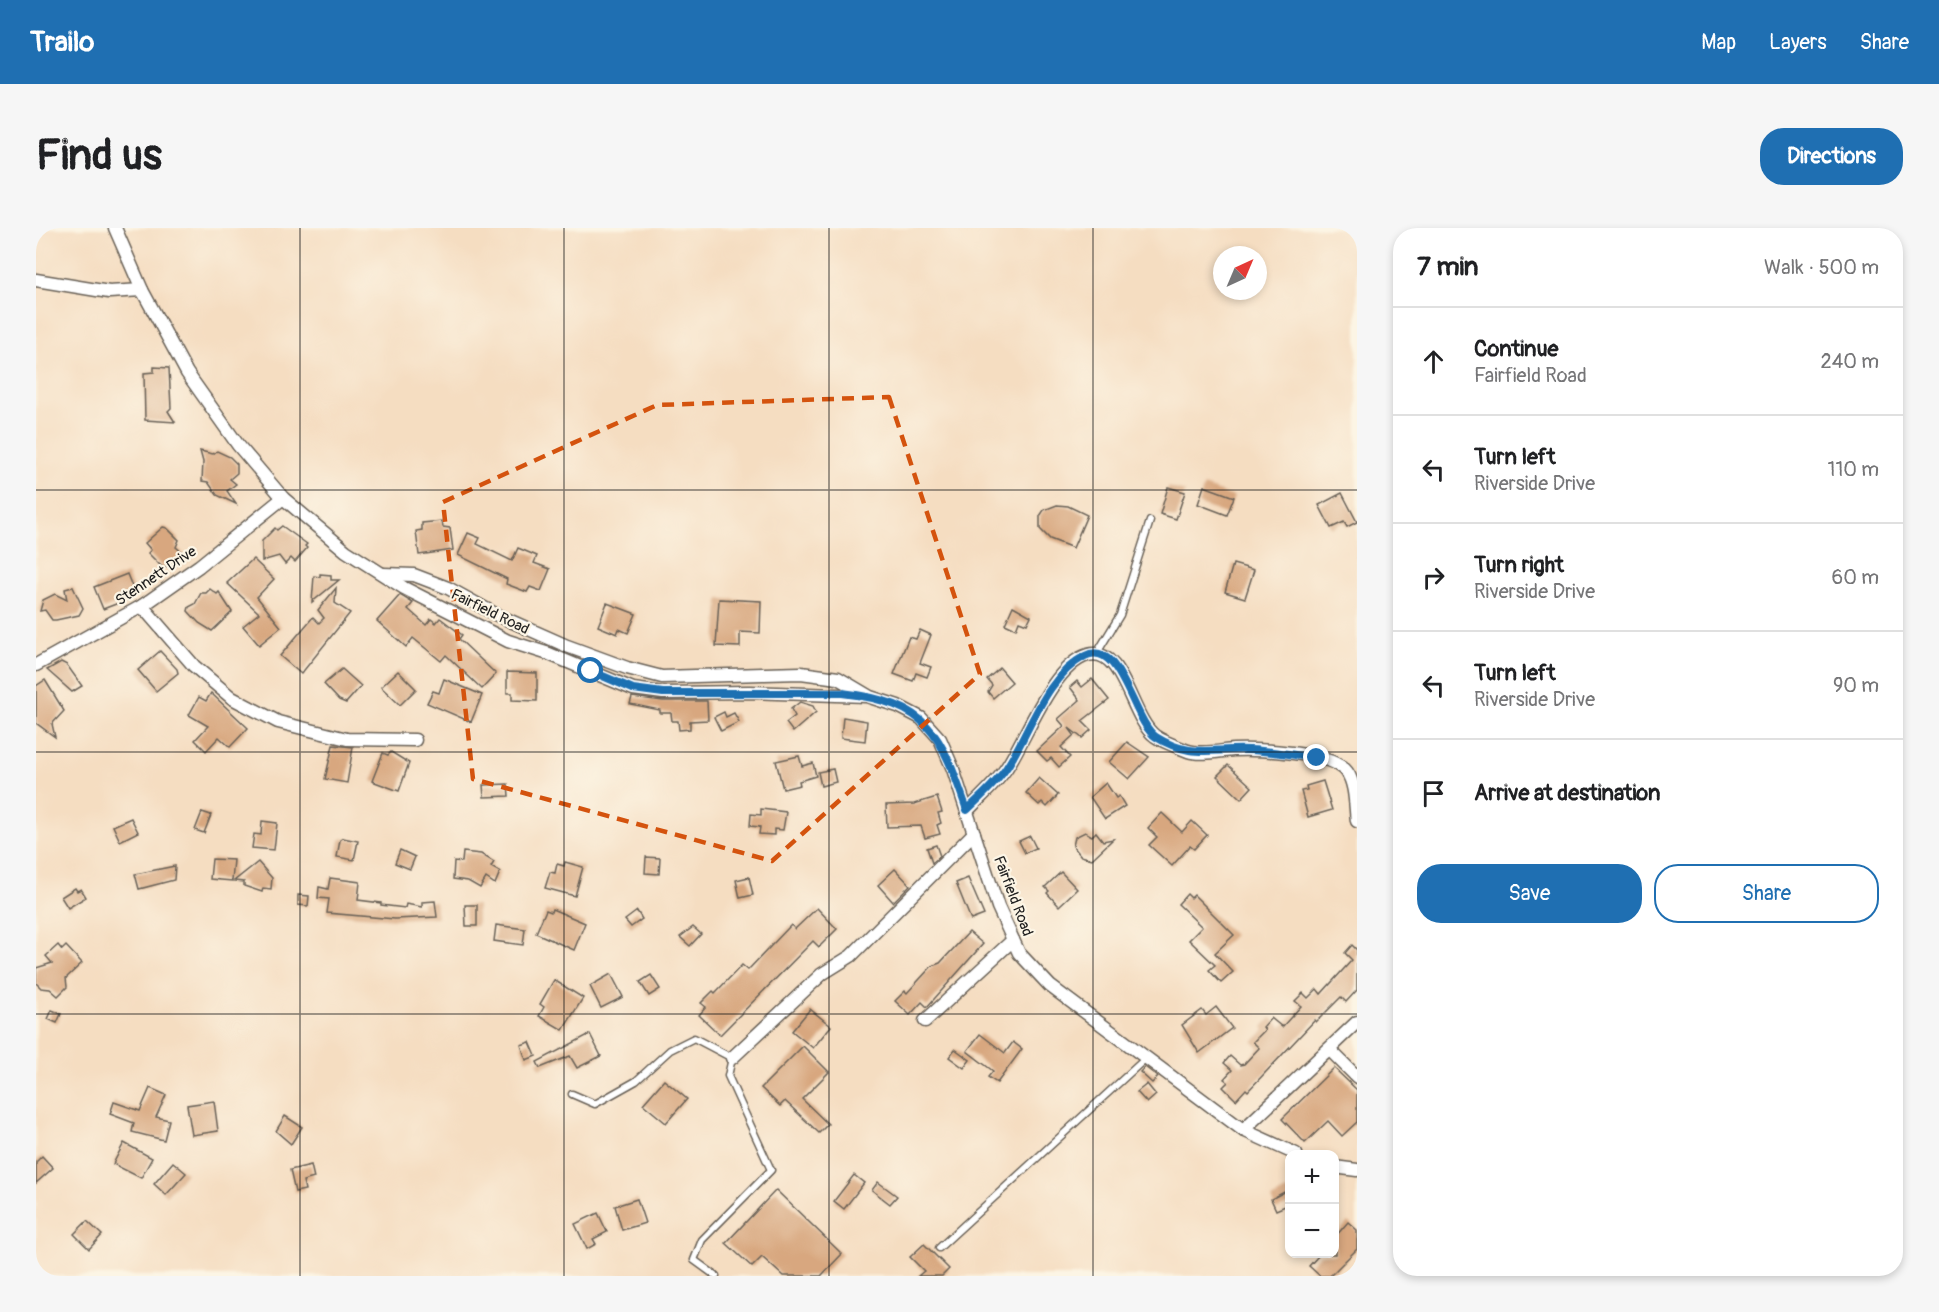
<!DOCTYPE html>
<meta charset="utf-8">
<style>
body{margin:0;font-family:Pangolin,sans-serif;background:#f6f6f6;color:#202124}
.controls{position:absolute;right:18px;bottom:18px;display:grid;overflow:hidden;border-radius:12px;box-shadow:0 3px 9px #0003}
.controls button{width:54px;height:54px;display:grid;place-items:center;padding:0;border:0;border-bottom:2px solid #e0e0e0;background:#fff;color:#202124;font:30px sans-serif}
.compass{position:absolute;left:1177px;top:18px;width:54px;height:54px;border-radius:50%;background:#fff;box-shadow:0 3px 9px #0003;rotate:44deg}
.stop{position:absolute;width:18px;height:18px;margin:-14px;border:4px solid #1f6fb2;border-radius:50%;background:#fff}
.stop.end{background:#1f6fb2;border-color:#fff;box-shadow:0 2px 6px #0008}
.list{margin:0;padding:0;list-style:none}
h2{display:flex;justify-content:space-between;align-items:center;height:78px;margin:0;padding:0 24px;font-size:26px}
h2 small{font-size:20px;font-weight:400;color:#757577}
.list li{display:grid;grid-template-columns:39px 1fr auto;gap:18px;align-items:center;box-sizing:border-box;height:108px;padding:0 24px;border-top:2px solid #e0e0e0}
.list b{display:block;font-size:22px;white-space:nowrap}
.list p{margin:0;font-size:20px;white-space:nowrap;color:#757577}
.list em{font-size:20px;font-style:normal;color:#757577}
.actions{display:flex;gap:12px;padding:18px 24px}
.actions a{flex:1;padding:14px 0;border:2px solid #1f6fb2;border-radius:24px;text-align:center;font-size:21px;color:#1f6fb2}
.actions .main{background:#1f6fb2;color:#fff}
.icon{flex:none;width:33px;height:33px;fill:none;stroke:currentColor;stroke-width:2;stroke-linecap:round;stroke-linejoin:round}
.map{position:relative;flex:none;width:1321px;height:1048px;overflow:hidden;border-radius:24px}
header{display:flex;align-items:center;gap:36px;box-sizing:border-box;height:84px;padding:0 30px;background:#1f6fb2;color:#fff}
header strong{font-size:28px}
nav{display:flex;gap:33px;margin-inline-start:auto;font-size:21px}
.intro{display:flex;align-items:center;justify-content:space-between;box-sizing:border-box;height:144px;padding:0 36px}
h1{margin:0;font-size:42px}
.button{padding:15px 27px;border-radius:24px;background:#1f6fb2;color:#fff;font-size:21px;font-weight:700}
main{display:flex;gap:36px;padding:0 36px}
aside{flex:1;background:#fff;border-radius:24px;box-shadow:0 3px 9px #0003}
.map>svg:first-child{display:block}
.building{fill:#d8a77f}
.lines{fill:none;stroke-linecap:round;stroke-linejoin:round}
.service-casing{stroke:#686056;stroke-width:9}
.minor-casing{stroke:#686056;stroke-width:15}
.service{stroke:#fff;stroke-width:6}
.minor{stroke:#fff;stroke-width:12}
.route{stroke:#1f6fb2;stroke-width:8}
.marked{fill:none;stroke:#d4530e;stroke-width:4.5;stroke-dasharray:12 8;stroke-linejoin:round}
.grid{fill:none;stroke:#1c1c1c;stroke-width:1.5;stroke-opacity:0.55}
.labels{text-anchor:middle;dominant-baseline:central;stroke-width:4.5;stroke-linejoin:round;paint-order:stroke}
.street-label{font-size:15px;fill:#1c1c1c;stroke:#fcf5e5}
</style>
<header>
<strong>Trailo</strong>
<nav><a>Map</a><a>Layers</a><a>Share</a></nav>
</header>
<div class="intro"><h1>Find us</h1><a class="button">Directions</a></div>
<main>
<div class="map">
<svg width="1321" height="1048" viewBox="0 0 1321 1048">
<rect width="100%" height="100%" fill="#fcf5e5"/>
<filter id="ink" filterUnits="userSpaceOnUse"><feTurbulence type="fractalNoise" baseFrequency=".0167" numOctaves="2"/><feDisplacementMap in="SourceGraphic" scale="12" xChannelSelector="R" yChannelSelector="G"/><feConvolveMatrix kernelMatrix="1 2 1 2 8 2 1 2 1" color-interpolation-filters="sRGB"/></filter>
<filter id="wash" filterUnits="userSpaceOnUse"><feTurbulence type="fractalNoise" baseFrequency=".008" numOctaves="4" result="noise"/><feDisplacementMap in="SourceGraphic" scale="24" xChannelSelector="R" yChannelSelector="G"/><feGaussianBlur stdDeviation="1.35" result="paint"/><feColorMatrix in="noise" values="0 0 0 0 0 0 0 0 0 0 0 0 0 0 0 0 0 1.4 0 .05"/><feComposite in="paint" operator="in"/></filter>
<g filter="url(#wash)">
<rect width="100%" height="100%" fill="#f5ddc1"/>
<g id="blocks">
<g class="building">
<path d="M 118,139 L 133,140 L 135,180 L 132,183 L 139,194 L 109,192 L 108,145 L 118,144 Z"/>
<path d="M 164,223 L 177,226 L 181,223 L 194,229 L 201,236 L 201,245 L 194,251 L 200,256 L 191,263 L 200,276 L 181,267 L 172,254 L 166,253 L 167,234 Z"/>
<path d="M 1168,258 L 1198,269 L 1191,287 L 1162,276 Z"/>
<path d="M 1132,259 L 1149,264 L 1140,291 L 1124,286 Z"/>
<path d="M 1306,265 L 1321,294 L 1311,299 L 1308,294 L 1295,300 L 1283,277 Z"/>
<path d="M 1021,277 L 1032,278 L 1051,287 L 1037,320 L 1014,311 L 1004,301 L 1004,288 L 1008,282 Z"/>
<path d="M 406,293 L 407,299 L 414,300 L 417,322 L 383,327 L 380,303 L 386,302 L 386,295 Z"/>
<path d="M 246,298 L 271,316 L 269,318 L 271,320 L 259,334 L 255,330 L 249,336 L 243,328 L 226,333 L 226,313 L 239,300 L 241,302 Z"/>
<path d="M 127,299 L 131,300 L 143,312 L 140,319 L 147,325 L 143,332 L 127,340 L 112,325 L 115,322 L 109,315 Z"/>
<path d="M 432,305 L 444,310 L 441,316 L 476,333 L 482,320 L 501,328 L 498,335 L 514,341 L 505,363 L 494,359 L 491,364 L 470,356 L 471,351 L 422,327 Z"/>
<path d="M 217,331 L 238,351 L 221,369 L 245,399 L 223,417 L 207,398 L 223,385 L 191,355 Z"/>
<path d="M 1197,336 L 1218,342 L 1209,370 L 1189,364 Z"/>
<path d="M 91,346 L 99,366 L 92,368 L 93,371 L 67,381 L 58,359 Z"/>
<path d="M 284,346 L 295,347 L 295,352 L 303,352 L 276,374 L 278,348 L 284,349 Z"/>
<path d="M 37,359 L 47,380 L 43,387 L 20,392 L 16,392 L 9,382 L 4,383 L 7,372 L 19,366 L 31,372 L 29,361 Z"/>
<path d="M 300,360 L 299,375 L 314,385 L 265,446 L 244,428 L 277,389 L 283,395 L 288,390 L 282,382 Z"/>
<path d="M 174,361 L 181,366 L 183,364 L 196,384 L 176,403 L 163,395 L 152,383 L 153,379 L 159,376 L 165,365 L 170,365 Z"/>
<path d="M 364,367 L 377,375 L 372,381 L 390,397 L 395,391 L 400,395 L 404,390 L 426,407 L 423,411 L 460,446 L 446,461 L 410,427 L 405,433 L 377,410 L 370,419 L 341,393 Z"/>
<path d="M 683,371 L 725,373 L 724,405 L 704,404 L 704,419 L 680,418 Z"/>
<path d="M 571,375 L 600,386 L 592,405 L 583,401 L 581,406 L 562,398 Z"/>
<path d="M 977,378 L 995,388 L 991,396 L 983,393 L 980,401 L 969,396 Z"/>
<path d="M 884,402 L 895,407 L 884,435 L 895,439 L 891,449 L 880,445 L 877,453 L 858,446 L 873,409 L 880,411 Z"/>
<path d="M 124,423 L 141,441 L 142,445 L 120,463 L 102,442 Z"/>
<path d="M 25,434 L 31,437 L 46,458 L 36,464 L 11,442 Z"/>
<path d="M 964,440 L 976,454 L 957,470 L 952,464 L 956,457 L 951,451 Z"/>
<path d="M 306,441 L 325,458 L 310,475 L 303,472 L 288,456 Z"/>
<path d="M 362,443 L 380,461 L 364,477 L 345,459 Z"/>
<path d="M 471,444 L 501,445 L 501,473 L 476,472 L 476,465 L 471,465 Z"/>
<path d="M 408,451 L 446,467 L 435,494 L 391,475 L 397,463 L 403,465 Z"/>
<path d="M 1056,451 L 1073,472 L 1046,493 L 1055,502 L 1046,510 L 1033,500 L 1038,507 L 1025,519 L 1034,529 L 1023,539 L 1015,530 L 1011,533 L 1001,523 L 1028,498 L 1022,491 L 1044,472 L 1034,459 L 1041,453 L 1046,459 Z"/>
<path d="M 9,452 L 28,483 L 16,496 L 19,509 L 0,495 L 0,458 Z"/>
<path d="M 175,465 L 212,500 L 194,519 L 183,509 L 170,523 L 159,512 L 172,498 L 153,487 L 163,469 L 170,473 Z"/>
<path d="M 596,469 L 627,473 L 671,473 L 672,492 L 654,493 L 654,501 L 643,502 L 642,493 L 636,493 L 635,485 L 624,485 L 624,482 L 594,476 Z"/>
<path d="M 764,474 L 777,478 L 780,484 L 757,504 L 750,495 L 759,488 L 755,481 Z"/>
<path d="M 688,484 L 690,489 L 698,485 L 703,494 L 685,503 L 678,489 Z"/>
<path d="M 807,489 L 831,493 L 829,513 L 805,510 Z"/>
<path d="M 1091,514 L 1113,529 L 1093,551 L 1073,534 Z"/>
<path d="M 297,517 L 317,519 L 311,555 L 289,551 Z"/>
<path d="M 355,524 L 373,535 L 363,563 L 336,553 L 347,525 L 352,527 Z"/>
<path d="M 763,528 L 766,538 L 777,535 L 780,548 L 763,553 L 764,557 L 747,561 L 740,533 Z"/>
<path d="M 1192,537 L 1216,559 L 1205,571 L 1181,548 Z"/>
<path d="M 797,541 L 800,554 L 785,558 L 782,544 Z"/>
<path d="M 1003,550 L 1022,567 L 1011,579 L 1006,574 L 1003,577 L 990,565 Z"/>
<path d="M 1287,553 L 1296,582 L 1272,589 L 1265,563 L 1271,562 L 1270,558 Z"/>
<path d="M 1070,555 L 1080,570 L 1083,568 L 1089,578 L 1069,591 L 1054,569 Z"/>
<path d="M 472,556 L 473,568 L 448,569 L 447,557 Z"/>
<path d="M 901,569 L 906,584 L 902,585 L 905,595 L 901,597 L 904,606 L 889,610 L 885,598 L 851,599 L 850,577 L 878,576 Z"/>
<path d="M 725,581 L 750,584 L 747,602 L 738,601 L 738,607 L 723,606 L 724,599 L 714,598 L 715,586 L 725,587 Z"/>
<path d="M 166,584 L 175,587 L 168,605 L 159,602 Z"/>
<path d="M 1126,585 L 1146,604 L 1156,593 L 1171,607 L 1158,621 L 1154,618 L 1136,638 L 1113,617 L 1121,609 L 1112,600 Z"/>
<path d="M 95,590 L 102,604 L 84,613 L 77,598 Z"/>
<path d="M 226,593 L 241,595 L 238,622 L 216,620 L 218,606 L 225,607 Z"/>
<path d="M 1049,604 L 1056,608 L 1060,604 L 1067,613 L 1077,611 L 1056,631 L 1045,628 L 1037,618 L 1039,609 Z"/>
<path d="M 994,608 L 1000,620 L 989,625 L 983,613 Z"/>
<path d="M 307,610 L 322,613 L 318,632 L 301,629 L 304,612 Z"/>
<path d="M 900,617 L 904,628 L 896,635 L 891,620 Z"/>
<path d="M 364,622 L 379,629 L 374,641 L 359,635 Z"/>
<path d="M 427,624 L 445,626 L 458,634 L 455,639 L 464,644 L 459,656 L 450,650 L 444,660 L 432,653 L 417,651 L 418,633 L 426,634 Z"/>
<path d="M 610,629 L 624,630 L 623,646 L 609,645 Z"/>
<path d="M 176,631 L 198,632 L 196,653 L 174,651 Z"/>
<path d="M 222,634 L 236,650 L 235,661 L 227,660 L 226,664 L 208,658 L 208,654 L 198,653 Z"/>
<path d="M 529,634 L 547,639 L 539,668 L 509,660 L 514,644 L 519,645 L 521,636 L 528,638 Z"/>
<path d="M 139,638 L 138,652 L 103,661 L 99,646 Z"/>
<path d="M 859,641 L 874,657 L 857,674 L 842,657 Z"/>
<path d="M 1025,644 L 1041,661 L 1023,678 L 1011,665 L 1013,663 L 1009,659 Z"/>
<path d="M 713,649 L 717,667 L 704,670 L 700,652 Z"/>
<path d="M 294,650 L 324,654 L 322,672 L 345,675 L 345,677 L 369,680 L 370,676 L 386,679 L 386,674 L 399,673 L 401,689 L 359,691 L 291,685 L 293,671 L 282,670 L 283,659 L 292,661 Z"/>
<path d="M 932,650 L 948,687 L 935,692 L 920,655 Z"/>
<path d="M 39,660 L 41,663 L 45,661 L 50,669 L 32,680 L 25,669 Z"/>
<path d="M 1151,666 L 1155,670 L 1158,667 L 1198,707 L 1179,725 L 1197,744 L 1185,755 L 1173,742 L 1179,737 L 1153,712 L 1166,699 L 1142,676 Z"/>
<path d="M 262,667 L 273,668 L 272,678 L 262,677 Z"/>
<path d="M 429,677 L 441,677 L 441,698 L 430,698 Z"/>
<path d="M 781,680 L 801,701 L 783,719 L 777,713 L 684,807 L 663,787 L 670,779 L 665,775 L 677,763 L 679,765 L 706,737 L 712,742 L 755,697 L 759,701 Z"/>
<path d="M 516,681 L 549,695 L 538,722 L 500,705 L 510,682 L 515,684 Z"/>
<path d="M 601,683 L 606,691 L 595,699 L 589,692 Z"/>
<path d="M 460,697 L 489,701 L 487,717 L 458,713 Z"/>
<path d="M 657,699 L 665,706 L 654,718 L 644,709 Z"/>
<path d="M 933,704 L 947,716 L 891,779 L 886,774 L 874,787 L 859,773 L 869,763 L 871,765 L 896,738 L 904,735 Z"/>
<path d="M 22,717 L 26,722 L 30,718 L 46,735 L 30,750 L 31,759 L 22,768 L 14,761 L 5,760 L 0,755 L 0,740 L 16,735 L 10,728 Z"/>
<path d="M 1316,717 L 1321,722 L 1321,762 L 1310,774 L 1305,769 L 1280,794 L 1279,792 L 1212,863 L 1210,861 L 1200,872 L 1187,859 L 1192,854 L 1188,851 L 1196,842 L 1188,835 L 1194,828 L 1204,837 L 1208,836 L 1223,820 L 1217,814 L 1229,802 L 1227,799 L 1235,790 L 1246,799 L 1265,778 L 1259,773 L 1267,765 L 1272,770 L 1281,761 L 1285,766 L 1316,732 L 1309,725 Z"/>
<path d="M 575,746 L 587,769 L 565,780 L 554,758 Z"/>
<path d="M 615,747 L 624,761 L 613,768 L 604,754 Z"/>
<path d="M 518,752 L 547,770 L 527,802 L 503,788 L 508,779 L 504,776 Z"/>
<path d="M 1180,779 L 1196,800 L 1163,825 L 1146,797 L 1166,782 L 1170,787 Z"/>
<path d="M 774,781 L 795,798 L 777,820 L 756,803 Z"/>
<path d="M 16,782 L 25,786 L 21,795 L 12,791 Z"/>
<path d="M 554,806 L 565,828 L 541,840 L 534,828 L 504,840 L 501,834 Z"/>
<path d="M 944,806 L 969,825 L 977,814 L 986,821 L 961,855 L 952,849 L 957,843 L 931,823 Z"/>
<path d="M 494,814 L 500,828 L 490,832 L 485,817 Z"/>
<path d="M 767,818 L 793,844 L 766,871 L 792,896 L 783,905 L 749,873 L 744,878 L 725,860 Z"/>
<path d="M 919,821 L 934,832 L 928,840 L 913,829 Z"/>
<path d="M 1109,839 L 1122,849 L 1116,855 L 1104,844 Z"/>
<path d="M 1298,840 L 1321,862 L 1321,894 L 1306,908 L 1292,893 L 1269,915 L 1246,891 Z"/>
<path d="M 628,852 L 651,871 L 630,895 L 607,876 Z"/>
<path d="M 1111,856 L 1120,867 L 1111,875 L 1101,864 Z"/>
<path d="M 114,860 L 130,867 L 120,889 L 133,892 L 128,912 L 96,904 L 98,895 L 74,886 L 78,874 L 104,883 Z"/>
<path d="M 178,873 L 182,903 L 156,907 L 151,877 Z"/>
<path d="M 249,888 L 266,899 L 255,916 L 240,903 Z"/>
<path d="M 88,915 L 116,930 L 105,950 L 77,936 Z"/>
<path d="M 6,928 L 17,940 L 0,955 L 0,934 Z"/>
<path d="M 137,934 L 150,945 L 130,967 L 118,956 Z"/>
<path d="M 275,937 L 278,950 L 267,953 L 269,962 L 259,964 L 254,942 Z"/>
<path d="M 818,947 L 828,955 L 808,981 L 798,973 Z"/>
<path d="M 842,954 L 861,968 L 854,976 L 836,962 Z"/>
<path d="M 1254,961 L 1254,976 L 1240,982 L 1235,971 Z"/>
<path d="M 740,962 L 806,1026 L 785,1048 L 747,1048 L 726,1029 L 716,1039 L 690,1015 Z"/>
<path d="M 601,971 L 609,995 L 586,1002 L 579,978 Z"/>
<path d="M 562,985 L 571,1004 L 557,1011 L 560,1016 L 551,1021 L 539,996 Z"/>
<path d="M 51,993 L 66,1007 L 53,1021 L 38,1006 Z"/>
<path d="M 1312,994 L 1321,1002 L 1321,1021 L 1294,1048 L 1284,1048 L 1273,1038 L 1284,1026 L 1299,1026 L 1299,1009 Z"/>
<path d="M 888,1016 L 913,1041 L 906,1048 L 882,1048 L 888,1043 L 874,1029 Z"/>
</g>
</g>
</g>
<g filter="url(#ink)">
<use href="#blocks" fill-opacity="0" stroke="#686056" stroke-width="1.5"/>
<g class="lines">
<g class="service-casing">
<g id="service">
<path d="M 1061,425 L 1084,387 L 1114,293"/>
<path d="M 536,866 L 559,876 L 600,853 L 634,822 L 658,810 L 696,830 L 692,848 L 735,942 L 666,1012 L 658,1032 L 680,1048"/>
<path d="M 903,1020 L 1110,830"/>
</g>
</g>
<g class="minor-casing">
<g id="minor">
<path d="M 79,0 L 106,62 L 151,145 L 202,217 L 247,270 L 310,323 L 368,360 L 472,413 L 513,426 L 597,461 L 627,465 L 714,464 L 830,468"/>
<path d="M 0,52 L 73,64 L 106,62"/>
<path d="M 347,346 L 378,347 L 412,360 L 461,387 L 531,418 L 591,440 L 626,449 L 765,445 L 802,450 L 834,469 L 862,478 L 885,490 L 904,511 L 917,541 L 962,679 L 983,725 L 1014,758 L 1207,902 L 1260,926"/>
<path d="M 106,378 L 158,438 L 196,470 L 242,494 L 311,511 L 379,512"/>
<path d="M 0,437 L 106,378 L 163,338 L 247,270"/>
<path d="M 931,583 C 944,569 961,555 971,539 C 990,511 1016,437 1052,427 C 1087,417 1095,491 1119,508 C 1127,514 1142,519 1152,523 C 1165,527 1184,523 1197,522 C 1221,521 1297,524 1311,544 C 1320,557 1319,578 1321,593"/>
<path d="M 889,793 L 977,712"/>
<path d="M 1294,822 L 1321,849"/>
<path d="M 696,830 L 786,746 L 815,728 L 938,605"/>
<path d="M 1207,902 L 1321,794"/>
<path d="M 1298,939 L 1321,942"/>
</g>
</g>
<use href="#service" class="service"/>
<use href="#minor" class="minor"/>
</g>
</g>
<g class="lines" filter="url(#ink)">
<path class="route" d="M 555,443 L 597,461 L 627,465 L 806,465 C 893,475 905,506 931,582 C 944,569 961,555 971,539 C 994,504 1009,449 1049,428 C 1084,409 1097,494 1120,509 C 1155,531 1176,520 1213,522 C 1236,523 1258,527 1281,530"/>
</g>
<path class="marked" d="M 853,169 L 944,446 L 736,633 L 437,551 L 407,274 L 621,177 Z"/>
<path class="grid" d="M 264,0 L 264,1048M 528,0 L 528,1048M 793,0 L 793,1048M 1057,0 L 1057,1048M 0,262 L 1321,262M 0,524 L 1321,524M 0,786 L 1321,786"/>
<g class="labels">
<g class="street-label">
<text transform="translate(120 348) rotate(-34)">Stennett Drive</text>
<text transform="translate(454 384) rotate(26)">Fairfield Road</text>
<text transform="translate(977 668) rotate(69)">Fairfield Road</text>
</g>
</g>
</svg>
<div class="controls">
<button>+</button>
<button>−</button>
</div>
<svg class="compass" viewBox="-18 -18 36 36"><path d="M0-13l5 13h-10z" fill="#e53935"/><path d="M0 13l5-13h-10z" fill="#757577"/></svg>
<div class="stop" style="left:555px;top:443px"></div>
<div class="stop end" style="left:1281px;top:530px"></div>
</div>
<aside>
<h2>7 min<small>Walk · 500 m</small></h2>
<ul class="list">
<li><svg class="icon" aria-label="ahead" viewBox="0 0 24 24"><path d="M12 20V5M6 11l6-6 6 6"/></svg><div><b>Continue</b><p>Fairfield Road</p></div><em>240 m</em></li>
<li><svg class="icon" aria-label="left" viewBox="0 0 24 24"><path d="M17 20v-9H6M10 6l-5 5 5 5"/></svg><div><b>Turn left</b><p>Riverside Drive</p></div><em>110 m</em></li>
<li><svg class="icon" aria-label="right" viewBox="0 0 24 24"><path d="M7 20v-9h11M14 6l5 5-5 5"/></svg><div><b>Turn right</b><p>Riverside Drive</p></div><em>60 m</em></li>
<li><svg class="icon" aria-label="left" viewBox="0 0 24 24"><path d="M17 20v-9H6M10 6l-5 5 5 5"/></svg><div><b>Turn left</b><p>Riverside Drive</p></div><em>90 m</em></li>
<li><svg class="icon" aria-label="arrive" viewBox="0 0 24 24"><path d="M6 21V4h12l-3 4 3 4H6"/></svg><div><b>Arrive at destination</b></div></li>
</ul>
<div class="actions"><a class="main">Save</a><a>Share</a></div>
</aside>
</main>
